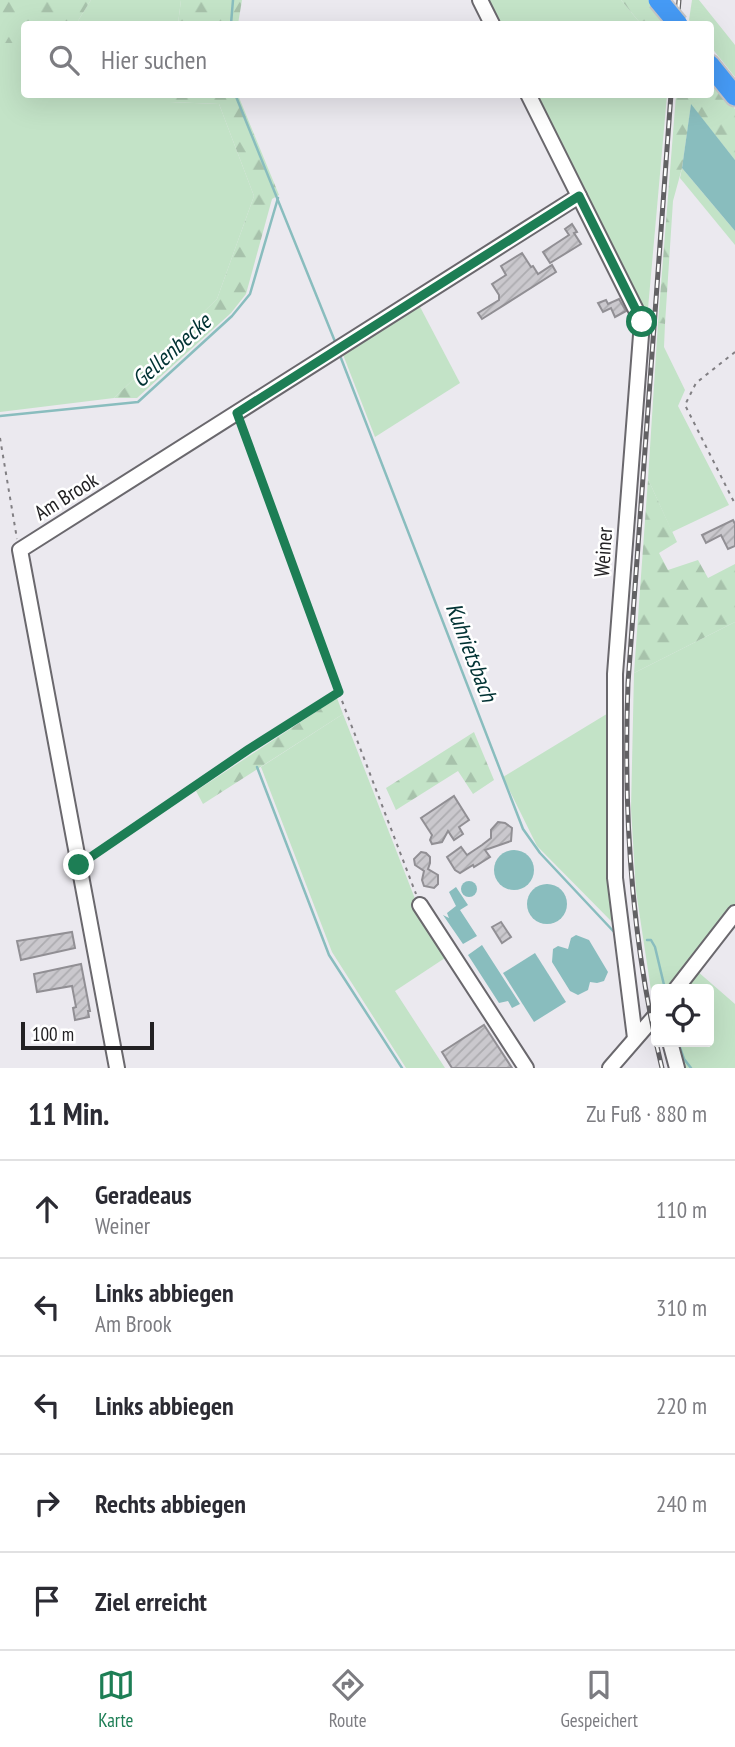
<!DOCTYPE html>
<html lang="de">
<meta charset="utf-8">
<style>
body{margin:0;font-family:"PT Sans Narrow",sans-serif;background:#f2f2f3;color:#2b2b33}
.controls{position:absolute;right:21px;bottom:21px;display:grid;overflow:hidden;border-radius:7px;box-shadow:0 7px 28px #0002}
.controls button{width:63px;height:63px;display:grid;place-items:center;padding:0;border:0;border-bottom:2px solid #e1e1e2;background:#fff;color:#2b2b33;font:35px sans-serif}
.scale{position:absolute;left:21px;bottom:18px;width:133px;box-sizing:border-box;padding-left:7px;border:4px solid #222123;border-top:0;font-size:19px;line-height:24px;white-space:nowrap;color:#222123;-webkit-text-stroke:5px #fff;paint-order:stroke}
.stop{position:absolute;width:21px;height:21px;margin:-16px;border:5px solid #1d7e55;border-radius:50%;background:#fff}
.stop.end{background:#1d7e55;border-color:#fff;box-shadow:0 2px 7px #0008}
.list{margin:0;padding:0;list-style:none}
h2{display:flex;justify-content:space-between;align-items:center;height:91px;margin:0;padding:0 28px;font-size:30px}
h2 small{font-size:23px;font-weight:400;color:#7c7c81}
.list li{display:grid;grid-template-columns:46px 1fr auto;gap:21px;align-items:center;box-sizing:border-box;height:98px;padding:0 28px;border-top:2px solid #e1e1e2}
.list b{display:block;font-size:26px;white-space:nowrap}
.list p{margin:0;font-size:23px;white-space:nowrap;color:#7c7c81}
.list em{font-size:23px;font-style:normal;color:#7c7c81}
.icon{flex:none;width:38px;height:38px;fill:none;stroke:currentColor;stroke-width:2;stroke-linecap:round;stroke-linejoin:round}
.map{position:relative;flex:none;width:735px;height:1068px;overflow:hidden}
.search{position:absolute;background:#fff;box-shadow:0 7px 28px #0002;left:21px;right:21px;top:21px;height:77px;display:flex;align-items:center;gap:18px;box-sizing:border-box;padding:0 24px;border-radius:7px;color:#7c7c81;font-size:26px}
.sheet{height:581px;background:#fff}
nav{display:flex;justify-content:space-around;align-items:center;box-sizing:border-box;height:98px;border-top:2px solid #e1e1e2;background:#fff;font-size:19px;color:#7c7c81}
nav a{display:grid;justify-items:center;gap:4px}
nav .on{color:#1d7e55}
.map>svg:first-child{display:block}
.green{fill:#c3e3c7}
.forest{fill:url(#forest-firs)}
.water{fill:#89bdbe}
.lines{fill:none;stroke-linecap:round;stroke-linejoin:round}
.stream{stroke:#89bdbe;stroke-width:2.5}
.building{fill:url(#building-hatch);stroke:#918f94;stroke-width:2}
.minor-casing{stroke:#6a686d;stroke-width:18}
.highway-casing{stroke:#c6c5c6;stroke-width:23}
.path{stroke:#817f83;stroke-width:2;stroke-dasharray:3.5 5;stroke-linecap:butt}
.minor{stroke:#fff;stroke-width:14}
.highway{stroke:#459af5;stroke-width:19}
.rail-casing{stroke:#626164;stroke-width:5}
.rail{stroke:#fff;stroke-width:2.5;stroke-dasharray:8;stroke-linecap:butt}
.highway-bridge-casing{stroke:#c6c5c6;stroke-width:23;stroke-linecap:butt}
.highway-bridge{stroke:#459af5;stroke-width:19}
.route{stroke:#1d7e55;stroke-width:9}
.labels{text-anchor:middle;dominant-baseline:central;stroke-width:5;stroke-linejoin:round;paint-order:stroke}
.street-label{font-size:21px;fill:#222123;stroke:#fff}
.water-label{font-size:23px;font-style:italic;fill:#003233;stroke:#fff}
</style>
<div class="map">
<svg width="735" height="1068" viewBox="0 0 735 1068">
<defs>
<pattern id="forest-firs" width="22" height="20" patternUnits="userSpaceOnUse" patternTransform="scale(1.75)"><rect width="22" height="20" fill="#c3e3c7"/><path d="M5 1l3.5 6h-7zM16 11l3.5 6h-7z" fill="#a7c2ab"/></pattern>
<pattern id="building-hatch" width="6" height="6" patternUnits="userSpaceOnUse" patternTransform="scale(1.75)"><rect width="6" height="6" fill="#cac8cd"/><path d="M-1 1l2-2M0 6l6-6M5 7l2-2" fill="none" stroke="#adacb0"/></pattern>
</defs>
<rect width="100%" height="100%" fill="#ebe9ef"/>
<g class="green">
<path d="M 91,0 L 181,0 L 178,24 L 76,24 Z"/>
<path d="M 484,0 L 621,0 L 641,24 L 496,24 Z"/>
<path d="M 692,0 L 699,0 L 735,45 L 735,77 L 711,47 L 710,24 L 692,24 L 689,20 Z"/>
<path d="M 0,43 L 24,43 L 24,94 L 170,94 L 170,102 L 219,104 L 254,196 L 217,299 L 114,398 L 0,412 Z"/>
<path d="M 532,95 L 667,95 L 647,320 Z"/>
<path d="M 682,168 L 735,231 L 735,245 L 680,178 Z"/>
<path d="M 418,303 L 460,383 L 375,437 L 342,352 Z"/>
<path d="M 658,323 L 665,324 L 664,347 L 685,390 L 678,406 L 729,505 L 672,532 L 648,479 Z"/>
<path d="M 735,622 L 735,906 L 670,989 L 656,989 L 656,1007 L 654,1010 L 636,891 L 631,809 L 634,673 Z"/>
<path d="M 610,712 L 611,870 L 614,924 L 537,846 L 503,777 Z"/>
<path d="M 343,714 L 419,909 L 448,956 L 395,991 L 445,1068 L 406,1068 L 332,952 L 261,767 Z"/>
<path d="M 697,971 L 735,1004 L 735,1068 L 682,1068 L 675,1042 L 709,1042 L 709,989 L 683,989 Z"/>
</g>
<g class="forest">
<path d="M 0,0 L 91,0 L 76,24 L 24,24 L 24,43 L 0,43 Z"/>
<path d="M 181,0 L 242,0 L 238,24 L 178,24 Z"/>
<path d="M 621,0 L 648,0 L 668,24 L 641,24 Z"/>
<path d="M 711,79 L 735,109 L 735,160 L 691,105 L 682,168 L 673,201 L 665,324 L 658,323 L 676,95 L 710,94 Z"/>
<path d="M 170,95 L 238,95 L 279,195 L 272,199 L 246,294 L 231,313 L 137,398 L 114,398 L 217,299 L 254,196 L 219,104 L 169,102 Z"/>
<path d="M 648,479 L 677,542 L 659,553 L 668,570 L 698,560 L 708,578 L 735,564 L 735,622 L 634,673 Z"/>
<path d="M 337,698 L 343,714 L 203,804 L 196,791 Z"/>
<path d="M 474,732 L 494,780 L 473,794 L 458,771 L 396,810 L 386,788 Z"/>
</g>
<g class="water">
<path d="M 691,104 L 735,160 L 735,231 L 682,168 Z"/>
<circle cx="514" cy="870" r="20"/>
<circle cx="469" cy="889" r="8"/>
<circle cx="547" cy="904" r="20"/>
<path d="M 456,887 L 468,905 L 460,910 L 477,936 L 463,944 L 443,915 L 449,918 L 447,913 L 456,906 L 449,892 Z"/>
<path d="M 576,935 L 589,940 L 608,972 L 604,981 L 597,983 L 590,982 L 588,990 L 578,995 L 570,991 L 552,962 L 553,949 L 558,946 L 568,949 L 571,938 Z"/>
<path d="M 482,945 L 520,1004 L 512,1008 L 508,1001 L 499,1003 L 468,955 Z"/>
<path d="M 535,953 L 566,1002 L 534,1022 L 503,973 Z"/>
</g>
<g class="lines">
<g class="stream">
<path d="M 231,24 L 233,0"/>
<path d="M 235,94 L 336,344"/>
<path d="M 339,353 L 523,829 L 540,853 L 616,934"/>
<path d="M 0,416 L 138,402 L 232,316 L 250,294 L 278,198"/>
<path d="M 257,767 L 329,955 L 402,1068"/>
<path d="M 647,940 L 651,940 L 655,947 L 665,989"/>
<path d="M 678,1042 L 684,1059 L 691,1068"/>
</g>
</g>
<g class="building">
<path d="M 572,224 L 577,232 L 574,233 L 581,244 L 550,263 L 543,252 L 569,235 L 565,229 Z"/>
<path d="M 522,253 L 531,267 L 533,266 L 538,274 L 552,265 L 556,272 L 482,319 L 478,313 L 499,300 L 499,295 L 492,284 L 506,275 L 501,266 Z"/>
<path d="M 619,299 L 626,311 L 615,317 L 611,308 L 603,312 L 598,303 L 606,300 L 608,304 Z"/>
<path d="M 733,520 L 735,524 L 735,546 L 728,549 L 721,535 L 706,543 L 702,535 Z"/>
<path d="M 454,796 L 469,820 L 459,827 L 463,834 L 454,840 L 448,831 L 442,842 L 432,844 L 430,840 L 432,835 L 421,818 Z"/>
<path d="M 498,822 L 505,823 L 512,828 L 511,841 L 485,850 L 490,857 L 474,867 L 473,865 L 460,873 L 455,870 L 447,857 L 461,847 L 467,855 L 482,845 L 491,838 L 491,830 Z"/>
<path d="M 421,852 L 426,853 L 430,857 L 430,863 L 428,869 L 438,875 L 438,884 L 434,888 L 424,886 L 422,880 L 424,871 L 415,865 L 414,859 Z"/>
<path d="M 501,922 L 511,937 L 502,943 L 492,927 Z"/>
<path d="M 72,932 L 75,948 L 21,960 L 17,941 Z"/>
<path d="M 81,964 L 90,1011 L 88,1011 L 89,1017 L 75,1020 L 73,1008 L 76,1007 L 72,986 L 37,992 L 34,974 Z"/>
<path d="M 484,1025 L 512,1068 L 452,1068 L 442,1052 Z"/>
</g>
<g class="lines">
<g class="minor-casing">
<g id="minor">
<path d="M 480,0 L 492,24"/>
<path d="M 528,94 L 642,322 L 615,674 L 615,878 L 635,1038"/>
<path d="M 420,905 L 526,1068"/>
<path d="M 676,989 L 735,913"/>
<path d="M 670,1042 L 677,1068"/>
<path d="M 117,1068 L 20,550 L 579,196"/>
<path d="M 610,1068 L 656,1015"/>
</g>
</g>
<g class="highway-casing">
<path id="highway" d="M 710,65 L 735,96"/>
</g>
<g class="path">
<path d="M 735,352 L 696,383 L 685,405 L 735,504"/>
<path d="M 0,438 L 17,539"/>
<path d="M 339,693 L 416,894"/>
<path d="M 89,858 L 249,749 L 339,692 L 241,424"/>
</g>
<use href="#minor" class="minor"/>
<use href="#highway" class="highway"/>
<g class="rail-casing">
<g id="rail">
<path d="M 677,24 L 679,0"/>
<path d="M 662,1068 C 631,941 623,813 628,683 L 671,94"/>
</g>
</g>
<use href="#rail" class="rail"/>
<g class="highway-bridge-casing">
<path id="highway-bridge" d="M 658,0 L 678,24"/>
</g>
<use href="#highway-bridge" class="highway-bridge"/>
</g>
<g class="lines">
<path class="route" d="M 79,865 L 249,749 L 339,692 L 237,413 L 579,196 L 642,322"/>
</g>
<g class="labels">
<g class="street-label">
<text transform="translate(66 496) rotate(-32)">Am Brook</text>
<text transform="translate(603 552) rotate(-86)">Weiner</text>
</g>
<g class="water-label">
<text transform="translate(171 350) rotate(-42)">Gellenbecke</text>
<text transform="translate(472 652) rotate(69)">Kuhrietsbach</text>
</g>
</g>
</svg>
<div class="controls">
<button><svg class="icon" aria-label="locate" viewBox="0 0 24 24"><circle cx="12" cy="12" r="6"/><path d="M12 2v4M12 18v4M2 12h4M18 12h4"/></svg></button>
</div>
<div class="scale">100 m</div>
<div class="stop" style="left:642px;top:322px"></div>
<div class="stop end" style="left:79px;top:865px"></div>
<div class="search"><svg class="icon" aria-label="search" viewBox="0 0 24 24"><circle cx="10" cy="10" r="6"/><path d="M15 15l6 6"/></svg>Hier suchen</div>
</div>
<section class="sheet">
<h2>11 Min.<small>Zu Fuß · 880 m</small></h2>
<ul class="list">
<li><svg class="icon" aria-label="ahead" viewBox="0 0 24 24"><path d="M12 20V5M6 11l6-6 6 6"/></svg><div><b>Geradeaus</b><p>Weiner</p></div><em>110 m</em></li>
<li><svg class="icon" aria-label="left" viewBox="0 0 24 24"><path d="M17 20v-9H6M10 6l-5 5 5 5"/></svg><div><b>Links abbiegen</b><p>Am Brook</p></div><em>310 m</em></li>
<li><svg class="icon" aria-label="left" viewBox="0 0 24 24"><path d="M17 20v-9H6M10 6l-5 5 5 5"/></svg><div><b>Links abbiegen</b></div><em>220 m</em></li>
<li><svg class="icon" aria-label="right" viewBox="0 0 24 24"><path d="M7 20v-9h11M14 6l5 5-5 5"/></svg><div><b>Rechts abbiegen</b></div><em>240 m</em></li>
<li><svg class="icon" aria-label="arrive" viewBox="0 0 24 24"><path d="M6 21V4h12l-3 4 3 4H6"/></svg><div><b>Ziel erreicht</b></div></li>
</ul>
</section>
<nav>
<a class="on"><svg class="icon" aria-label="map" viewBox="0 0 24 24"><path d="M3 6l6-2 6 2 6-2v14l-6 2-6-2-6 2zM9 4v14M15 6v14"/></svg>Karte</a>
<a><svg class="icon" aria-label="directions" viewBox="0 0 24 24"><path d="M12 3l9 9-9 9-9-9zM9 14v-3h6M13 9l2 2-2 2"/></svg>Route</a>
<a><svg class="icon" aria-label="saved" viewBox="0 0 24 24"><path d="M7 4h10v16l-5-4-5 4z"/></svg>Gespeichert</a>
</nav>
